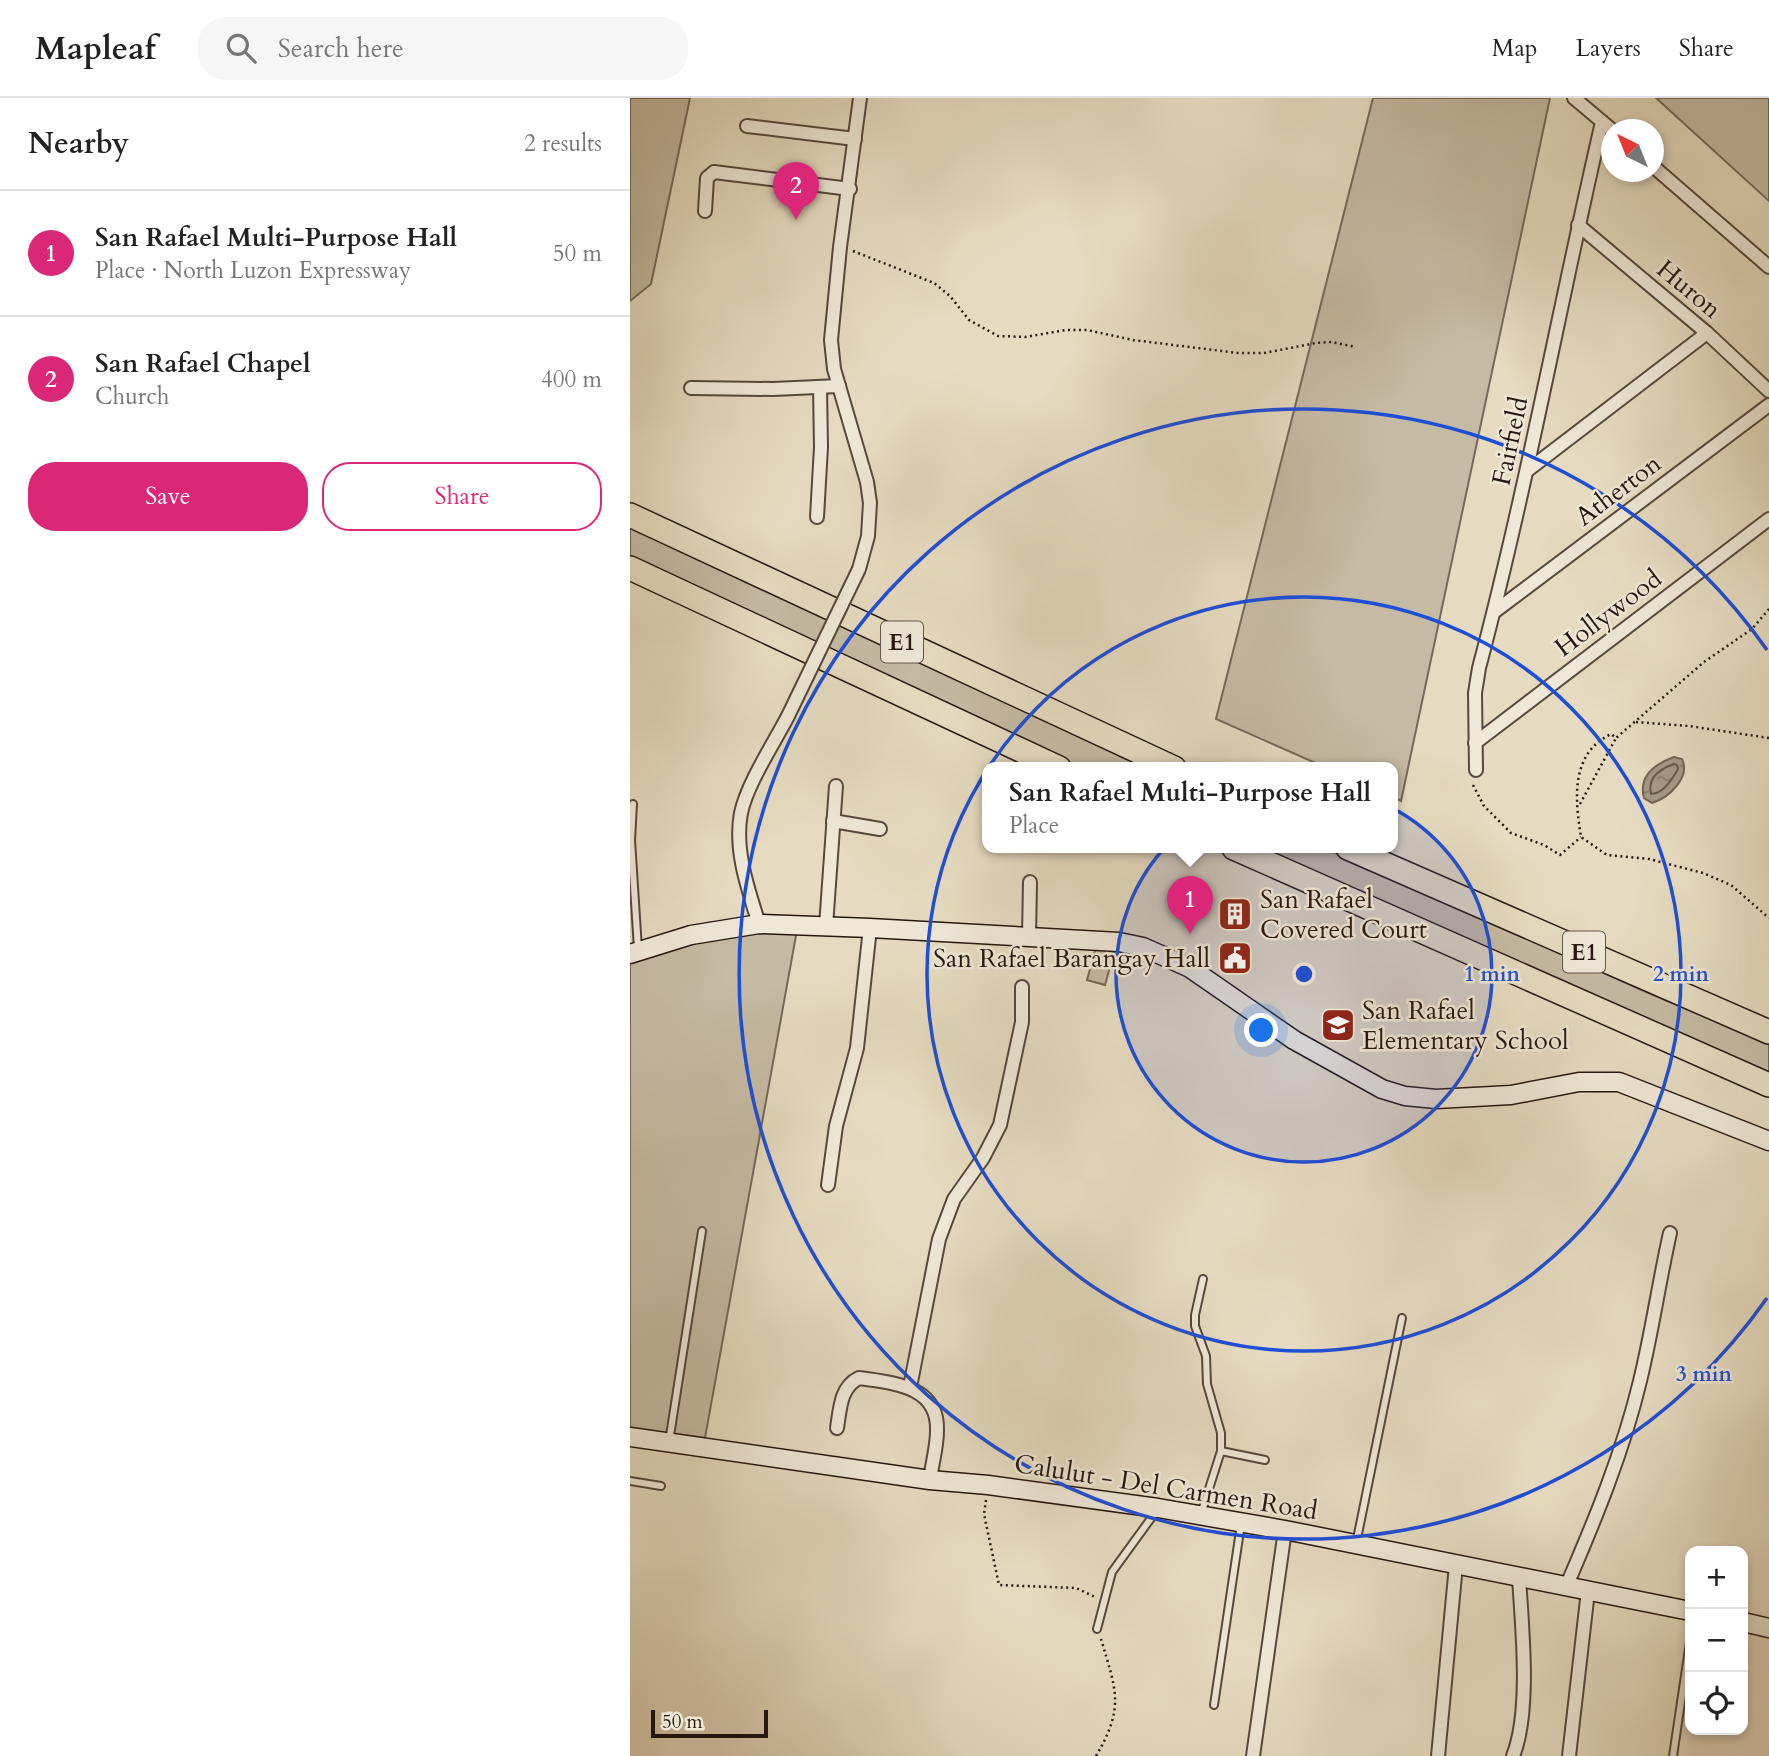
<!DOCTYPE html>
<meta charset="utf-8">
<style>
body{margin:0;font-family:Cardo,serif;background:#f6f6f6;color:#222}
.controls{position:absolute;right:21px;bottom:21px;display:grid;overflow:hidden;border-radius:14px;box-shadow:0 4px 10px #0003}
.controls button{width:63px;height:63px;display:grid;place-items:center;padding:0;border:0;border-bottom:2px solid #e0e0e0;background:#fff;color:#222;font:35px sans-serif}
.compass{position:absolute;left:971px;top:21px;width:63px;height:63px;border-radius:50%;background:#fff;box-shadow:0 4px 10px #0003;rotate:317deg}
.scale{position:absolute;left:21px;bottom:18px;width:117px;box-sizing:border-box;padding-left:7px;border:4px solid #261710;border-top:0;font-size:19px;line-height:24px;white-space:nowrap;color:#261710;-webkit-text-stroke:5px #efe8d7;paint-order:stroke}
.you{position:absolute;left:632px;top:933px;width:24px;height:24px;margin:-18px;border:5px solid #fff;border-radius:50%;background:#1a73e8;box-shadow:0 0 0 10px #1a73e833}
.badge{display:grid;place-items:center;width:46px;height:46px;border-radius:50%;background:#db2777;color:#fff;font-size:23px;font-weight:700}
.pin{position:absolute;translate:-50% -58px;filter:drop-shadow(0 2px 4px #0008)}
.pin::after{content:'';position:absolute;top:37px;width:24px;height:21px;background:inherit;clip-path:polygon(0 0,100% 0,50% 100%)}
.popup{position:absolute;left:352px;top:664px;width:416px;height:91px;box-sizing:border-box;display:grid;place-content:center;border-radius:14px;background:#fff;filter:drop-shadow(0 2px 5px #0005);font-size:23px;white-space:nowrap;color:#767676}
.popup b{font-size:26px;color:#222}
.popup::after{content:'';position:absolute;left:50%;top:100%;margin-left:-14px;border:14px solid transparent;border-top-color:#fff}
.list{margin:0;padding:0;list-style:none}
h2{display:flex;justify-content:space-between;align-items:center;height:91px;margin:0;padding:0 28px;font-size:30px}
h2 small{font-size:23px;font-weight:400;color:#767676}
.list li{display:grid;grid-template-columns:46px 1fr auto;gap:21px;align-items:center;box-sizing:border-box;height:126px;padding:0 28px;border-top:2px solid #e0e0e0}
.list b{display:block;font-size:26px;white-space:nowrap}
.list p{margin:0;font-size:23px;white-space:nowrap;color:#767676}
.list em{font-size:23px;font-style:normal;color:#767676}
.actions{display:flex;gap:14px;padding:21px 28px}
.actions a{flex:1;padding:16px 0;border:2px solid #db2777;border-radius:28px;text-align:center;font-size:24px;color:#db2777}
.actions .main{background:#db2777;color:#fff}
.icon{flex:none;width:38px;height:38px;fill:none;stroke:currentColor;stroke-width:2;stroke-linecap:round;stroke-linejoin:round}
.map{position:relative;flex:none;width:1139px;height:1658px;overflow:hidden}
header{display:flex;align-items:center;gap:42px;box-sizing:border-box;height:98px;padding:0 35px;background:#fff;border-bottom:2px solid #e0e0e0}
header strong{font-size:33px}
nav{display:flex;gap:38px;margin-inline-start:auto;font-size:24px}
.search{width:490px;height:63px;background:#f6f6f6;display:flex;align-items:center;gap:18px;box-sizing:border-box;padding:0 24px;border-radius:28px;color:#767676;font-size:26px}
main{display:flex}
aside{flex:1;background:#fff}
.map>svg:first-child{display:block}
.green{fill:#c5baa3;stroke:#76685a;stroke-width:2}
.water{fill:url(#water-ripples);stroke:#726456;stroke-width:2}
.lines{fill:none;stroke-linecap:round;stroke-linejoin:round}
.shore{stroke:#66584a;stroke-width:2}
.lane-casing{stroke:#56483c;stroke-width:10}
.street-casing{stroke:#56483c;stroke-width:16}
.secondary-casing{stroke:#261710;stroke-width:21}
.highway-casing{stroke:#261710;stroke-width:26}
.path{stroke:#261710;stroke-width:2.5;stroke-dasharray:2 3.5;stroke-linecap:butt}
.lane{stroke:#efe8d7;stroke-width:6}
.street{stroke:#efe8d7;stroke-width:12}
.secondary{stroke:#efe8d7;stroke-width:18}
.highway{stroke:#e6dbc1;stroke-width:23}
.street-bridge-casing{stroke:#56483c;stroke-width:16;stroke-linecap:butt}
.street-bridge{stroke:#efe8d7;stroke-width:12}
.ring{fill:none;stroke:#1d4ed8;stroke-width:3.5}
.labels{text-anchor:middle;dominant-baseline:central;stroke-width:5;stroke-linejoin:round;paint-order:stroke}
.shield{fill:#efe8d7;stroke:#62564c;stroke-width:2}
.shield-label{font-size:24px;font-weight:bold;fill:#261710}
.street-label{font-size:26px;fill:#261710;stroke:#efe8d7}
.poi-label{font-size:26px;fill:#261710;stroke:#efe8d7;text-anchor:start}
.centre{fill:#1d4ed8;stroke:#efe8d7;stroke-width:3.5}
.ring-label{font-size:21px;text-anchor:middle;font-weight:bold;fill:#1d4ed8;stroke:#efe8d7;stroke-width:5;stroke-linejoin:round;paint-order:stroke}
</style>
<header>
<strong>Mapleaf</strong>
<div class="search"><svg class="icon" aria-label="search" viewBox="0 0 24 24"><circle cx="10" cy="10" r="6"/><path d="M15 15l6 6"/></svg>Search here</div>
<nav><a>Map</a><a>Layers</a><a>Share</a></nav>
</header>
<main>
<aside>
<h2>Nearby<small>2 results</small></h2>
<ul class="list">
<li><span class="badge">1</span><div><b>San Rafael Multi-Purpose Hall</b><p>Place · North Luzon Expressway</p></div><em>50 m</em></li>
<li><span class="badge">2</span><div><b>San Rafael Chapel</b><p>Church</p></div><em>400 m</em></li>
</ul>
<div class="actions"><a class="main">Save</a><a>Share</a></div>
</aside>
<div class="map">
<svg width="1139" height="1658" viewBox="0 0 1139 1658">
<defs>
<pattern id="water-ripples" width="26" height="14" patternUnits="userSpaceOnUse" patternTransform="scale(1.75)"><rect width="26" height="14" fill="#a59885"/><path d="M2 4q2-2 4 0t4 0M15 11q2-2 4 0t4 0" fill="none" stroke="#867b6b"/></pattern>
</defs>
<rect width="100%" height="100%" fill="#e6dbc1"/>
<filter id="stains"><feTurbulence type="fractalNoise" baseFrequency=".00286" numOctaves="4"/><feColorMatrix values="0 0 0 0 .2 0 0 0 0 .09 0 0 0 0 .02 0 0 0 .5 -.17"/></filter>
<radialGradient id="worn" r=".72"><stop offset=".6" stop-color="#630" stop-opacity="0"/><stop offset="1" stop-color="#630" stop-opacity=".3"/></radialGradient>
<g class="green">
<path d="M 0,0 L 60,0 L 21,186 L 0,203 Z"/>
<path d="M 743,0 L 920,0 L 771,703 L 763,699 L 763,670 L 697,670 L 586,621 Z"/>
<path d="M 1026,0 L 1139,0 L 1139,103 Z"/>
<path d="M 0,426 L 173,510 L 516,670 L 447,670 L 166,543 L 0,461 Z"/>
<path d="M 620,750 L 695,750 L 1014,893 L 1139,946 L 1139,979 Z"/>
<path d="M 111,832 L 167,832 L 75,1340 L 0,1330 L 0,863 Z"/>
<path d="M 466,849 L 484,854 L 475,887 L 457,882 Z"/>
</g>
<path class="water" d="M 1044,659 L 1052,661 C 1061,680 1038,700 1022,705 L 1014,700 C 1008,678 1025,666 1044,659 Z"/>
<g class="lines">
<path class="shore" d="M 1044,666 L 1047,667 L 1048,671 C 1042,682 1033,696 1021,696 C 1017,680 1030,671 1044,666 Z"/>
<g class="lane-casing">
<g id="lane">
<path d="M 3,706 L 1,742 L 8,851"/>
<path d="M 39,1344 L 72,1133"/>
<path d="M 591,1353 L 635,1362"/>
<path d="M 0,1383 L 31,1388"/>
<path d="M 571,1416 L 591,1353 L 591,1335 L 577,1286 L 576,1258 L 565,1228 L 565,1217 L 573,1181"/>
<path d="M 726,1446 L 772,1220"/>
<path d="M 467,1531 L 482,1474 L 527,1412"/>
<path d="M 584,1607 L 611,1426"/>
<path d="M 1043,1658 L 1060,1544"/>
</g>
</g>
<g class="street-casing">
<g id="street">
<path d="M 944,0 L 982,32"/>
<path d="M 117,28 L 225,41"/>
<path d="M 1024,69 L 1139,169"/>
<path d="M 75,113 L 77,80 L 84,74 L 220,91"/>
<path d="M 948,127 L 1077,235 L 1139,293"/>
<path d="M 61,290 L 143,291 L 209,288"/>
<path d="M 898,372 L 1077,235"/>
<path d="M 187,419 L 191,349 L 190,290"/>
<path d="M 229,471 L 238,438 L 240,405 L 237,384 L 204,271 L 201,242 L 210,149 L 230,0"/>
<path d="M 864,514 L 1139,307"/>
<path d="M 845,645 L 1139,421"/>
<path d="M 846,672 L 845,595 L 849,570 C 897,389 930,205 972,24"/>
<path d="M 203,723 L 250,731"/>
<path d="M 129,826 C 118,791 104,752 111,715 C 117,686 144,645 158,618"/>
<path d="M 196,828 L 206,688"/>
<path d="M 399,838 L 400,784"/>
<path d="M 198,1087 L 206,1028 L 227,950 L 240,830"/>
<path d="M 280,1289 L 309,1141 L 324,1101 L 353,1060 L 370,1027 L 392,924 L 392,889"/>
<path d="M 207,1330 C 210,1312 210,1289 229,1280 C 262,1285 309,1287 307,1333 C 307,1349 302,1366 300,1382"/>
<path d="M 936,1489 C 965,1422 993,1354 1010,1283 C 1022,1234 1029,1184 1040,1135"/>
<path d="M 623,1658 L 655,1432"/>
<path d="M 808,1658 L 826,1467"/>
<path d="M 883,1658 C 901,1613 892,1529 889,1480"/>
<path d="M 939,1658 L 958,1493"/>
</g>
</g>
<g class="secondary-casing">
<g id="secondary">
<path d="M 0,856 L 61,837 L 129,826 L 240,830 L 489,844 L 513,849 L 560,870 L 664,942 L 752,991 L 775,998 L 806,1001 L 881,997 L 949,984 L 989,984 L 1139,1043"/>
<path d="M 0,1339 L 300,1382 L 358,1387 L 528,1410 L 655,1432 L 1060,1513"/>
<path d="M 1113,1524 L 1139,1530"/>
</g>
</g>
<g class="highway-casing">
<g id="highway">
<path d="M 0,417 L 544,670"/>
<path d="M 0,470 L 429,670"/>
<path d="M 604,750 L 1139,987"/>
<path d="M 718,750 L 1139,934"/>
</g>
</g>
<g class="path">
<path d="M 223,153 L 304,185 L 320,198 L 339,222 L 368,238 L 395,239 L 436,232 L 457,232 L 503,242 L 608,255 L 634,255 L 686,245 L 701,244 L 726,249"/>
<path d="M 1139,511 L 1122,531 L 1074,564 L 986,640 L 981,636 C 940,656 945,701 951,739 L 977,757 L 1019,761 L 1073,775 L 1101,787 L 1139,820"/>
<path d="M 1006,624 L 1059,628 L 1139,640"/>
<path d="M 843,687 L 854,708 L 881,735 L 914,747 L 930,757 L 951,739"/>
<path d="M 950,706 L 986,640"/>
<path d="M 356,1402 L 354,1416 L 369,1487 L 446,1490 L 465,1499"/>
<path d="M 466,1658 C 495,1609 486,1592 471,1541"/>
</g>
<use href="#lane" class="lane"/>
<use href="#street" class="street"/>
<use href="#secondary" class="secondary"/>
<use href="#highway" class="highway"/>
<g class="street-bridge-casing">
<path id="street-bridge" d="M 158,618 L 229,471"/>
</g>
<use href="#street-bridge" class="street-bridge"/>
</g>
<circle cx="674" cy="876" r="188" fill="#1d4ed8" fill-opacity=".12"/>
<g class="ring">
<circle cx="674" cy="876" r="188"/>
<circle cx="674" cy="876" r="377"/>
<path d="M1137 1200A565 565 0 1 1 1137 552"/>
</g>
<defs>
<g id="building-square" transform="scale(1.75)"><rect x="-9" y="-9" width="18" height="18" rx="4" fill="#8f2418" stroke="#efe8d7"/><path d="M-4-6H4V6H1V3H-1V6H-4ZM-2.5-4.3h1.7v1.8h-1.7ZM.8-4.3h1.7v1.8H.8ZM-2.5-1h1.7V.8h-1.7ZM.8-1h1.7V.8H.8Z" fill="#fff"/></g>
<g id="civic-square" transform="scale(1.75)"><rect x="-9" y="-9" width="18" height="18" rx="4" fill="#8f2418" stroke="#efe8d7"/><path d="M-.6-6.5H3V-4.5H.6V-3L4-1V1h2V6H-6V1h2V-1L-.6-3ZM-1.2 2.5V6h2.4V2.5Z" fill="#fff"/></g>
<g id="school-square" transform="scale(1.75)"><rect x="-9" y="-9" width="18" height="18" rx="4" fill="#8f2418" stroke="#efe8d7"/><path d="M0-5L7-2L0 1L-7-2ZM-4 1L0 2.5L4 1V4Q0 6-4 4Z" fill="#fff"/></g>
</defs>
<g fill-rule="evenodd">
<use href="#building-square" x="605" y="816"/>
<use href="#civic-square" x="605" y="860"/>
<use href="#school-square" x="708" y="927"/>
</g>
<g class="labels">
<g class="shield">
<rect x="251" y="523.5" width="42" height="41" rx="5"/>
<rect x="933" y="833.5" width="42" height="41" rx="5"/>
</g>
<g class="shield-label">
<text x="272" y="544">E1</text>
<text x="954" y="854">E1</text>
</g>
<g class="street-label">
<text transform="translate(1059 191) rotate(40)">Huron</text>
<text transform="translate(880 343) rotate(-78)">Fairfield</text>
<text transform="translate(988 392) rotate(-37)">Atherton</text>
<text transform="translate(978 515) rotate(-37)">Hollywood</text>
<text transform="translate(536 1389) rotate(9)">Calulut - Del Carmen Road</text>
</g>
<g class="poi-label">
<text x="630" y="801">San Rafael<tspan x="630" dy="30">Covered Court</tspan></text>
<text x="580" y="860" text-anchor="end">San Rafael Barangay Hall</text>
<text x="732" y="912">San Rafael<tspan x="732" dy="30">Elementary School</tspan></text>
</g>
</g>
<circle cx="674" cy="876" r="10" class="centre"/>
<g class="ring-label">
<text x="862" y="883">1 min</text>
<text x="1051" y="883">2 min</text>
<text x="1074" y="1283">3 min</text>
</g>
<rect width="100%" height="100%" filter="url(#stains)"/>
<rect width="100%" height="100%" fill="url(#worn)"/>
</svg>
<div class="controls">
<button>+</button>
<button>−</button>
<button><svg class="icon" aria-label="locate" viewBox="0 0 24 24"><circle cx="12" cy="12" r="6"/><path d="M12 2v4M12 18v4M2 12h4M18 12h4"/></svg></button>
</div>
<svg class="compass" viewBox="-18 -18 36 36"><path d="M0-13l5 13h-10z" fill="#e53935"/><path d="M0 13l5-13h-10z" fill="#767676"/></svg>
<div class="scale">50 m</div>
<div class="you"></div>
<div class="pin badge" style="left:560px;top:836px">1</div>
<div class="popup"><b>San Rafael Multi-Purpose Hall</b>Place</div>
<div class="pin badge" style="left:166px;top:122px">2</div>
</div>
</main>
